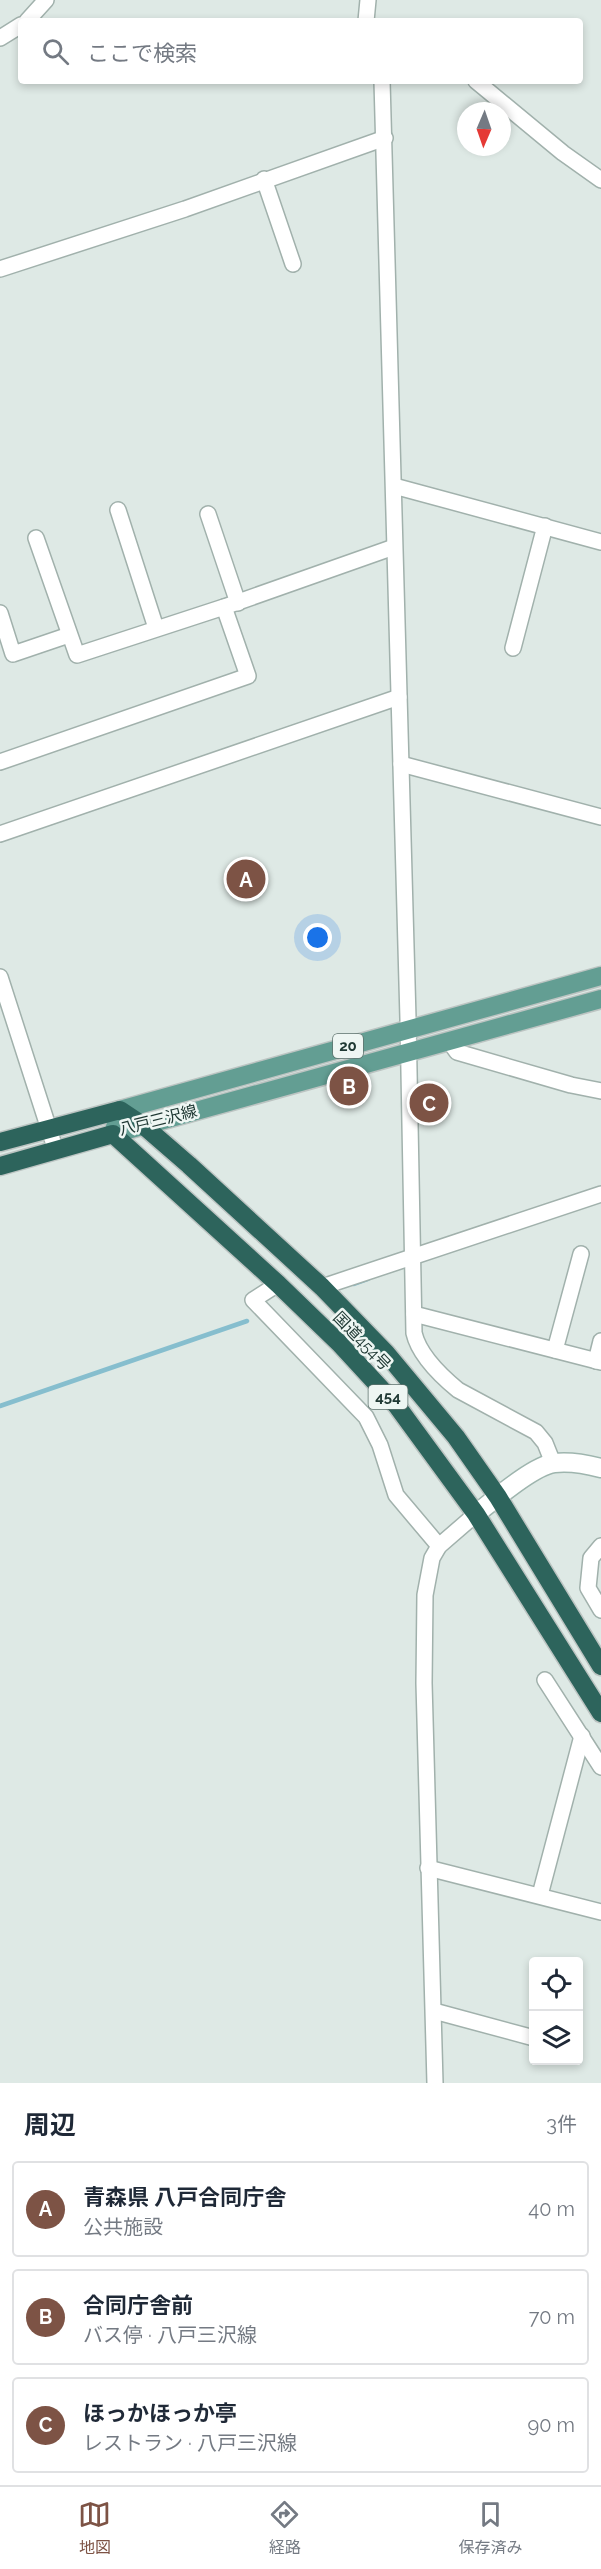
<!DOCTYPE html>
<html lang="ja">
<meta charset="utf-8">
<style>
body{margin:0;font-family:Raleway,"Noto Sans JP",sans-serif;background:#f6f6f7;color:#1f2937}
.controls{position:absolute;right:18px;bottom:18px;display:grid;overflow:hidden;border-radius:6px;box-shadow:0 3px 9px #0003}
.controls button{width:54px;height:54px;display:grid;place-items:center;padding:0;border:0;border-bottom:2px solid #e0e1e3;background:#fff;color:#1f2937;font:30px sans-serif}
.compass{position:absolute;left:457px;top:102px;width:54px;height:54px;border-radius:50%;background:#fff;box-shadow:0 3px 9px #0003;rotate:182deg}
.you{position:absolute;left:318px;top:938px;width:21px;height:21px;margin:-15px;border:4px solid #fff;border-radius:50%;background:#1a73e8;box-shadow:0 0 0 9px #1a73e833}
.badge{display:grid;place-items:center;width:39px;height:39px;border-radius:50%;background:#7d5345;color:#fff;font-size:20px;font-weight:700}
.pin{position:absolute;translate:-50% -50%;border:3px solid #fff;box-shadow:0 2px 6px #0006}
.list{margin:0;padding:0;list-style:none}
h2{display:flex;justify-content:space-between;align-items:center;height:78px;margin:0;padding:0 24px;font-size:26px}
h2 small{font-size:20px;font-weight:400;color:#747a83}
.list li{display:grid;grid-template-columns:39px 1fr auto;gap:18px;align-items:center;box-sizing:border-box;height:96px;margin:0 12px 12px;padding:0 12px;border:2px solid #e0e1e3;border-radius:6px}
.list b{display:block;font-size:22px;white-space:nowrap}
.list p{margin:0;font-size:20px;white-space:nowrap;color:#747a83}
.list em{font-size:20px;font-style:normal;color:#747a83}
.icon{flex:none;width:33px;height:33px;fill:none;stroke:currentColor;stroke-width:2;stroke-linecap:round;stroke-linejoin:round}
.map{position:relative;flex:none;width:601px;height:2083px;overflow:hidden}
.search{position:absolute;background:#fff;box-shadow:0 3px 9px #0003;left:18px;right:18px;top:18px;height:66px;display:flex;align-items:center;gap:15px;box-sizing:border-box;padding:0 21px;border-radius:6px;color:#747a83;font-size:22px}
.sheet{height:402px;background:#fff}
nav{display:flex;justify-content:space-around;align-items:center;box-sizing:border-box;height:84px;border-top:2px solid #e0e1e3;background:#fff;font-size:16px;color:#747a83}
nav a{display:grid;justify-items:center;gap:3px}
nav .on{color:#7d5345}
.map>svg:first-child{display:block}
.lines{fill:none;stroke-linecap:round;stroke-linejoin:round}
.stream{stroke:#86bece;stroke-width:4.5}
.street-casing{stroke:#a1b1ac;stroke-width:18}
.secondary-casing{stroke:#9eb5ae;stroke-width:21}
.primary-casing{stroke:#bcc4c2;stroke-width:21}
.highway-casing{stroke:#bcc4c2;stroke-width:21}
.street{stroke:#fff;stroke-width:15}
.secondary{stroke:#fff;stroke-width:18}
.primary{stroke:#639e93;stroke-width:18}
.highway{stroke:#2d645c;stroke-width:18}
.labels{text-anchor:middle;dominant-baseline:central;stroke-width:5;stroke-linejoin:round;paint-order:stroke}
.shield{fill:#eef6f3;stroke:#5e726d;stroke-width:1.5}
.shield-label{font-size:15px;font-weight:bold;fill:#203934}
.street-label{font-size:16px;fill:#203934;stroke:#eef6f3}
</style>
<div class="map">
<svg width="601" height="2083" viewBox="0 0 601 2083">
<rect width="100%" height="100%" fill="#dee9e5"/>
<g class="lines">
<g class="stream">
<path d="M 354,1284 L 368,1279"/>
<path d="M 0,1406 L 247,1321"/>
</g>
<g class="street-casing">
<g id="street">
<path d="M 27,21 L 46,0"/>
<path d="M 366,21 L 368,0"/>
<path d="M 0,38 L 21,25"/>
<path d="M 382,81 L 408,1019 L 414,1333 C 419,1355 441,1376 458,1390 L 536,1432 L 545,1443 L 553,1463"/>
<path d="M 476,81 L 563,153 L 601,180"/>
<path d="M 264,179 L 293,264"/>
<path d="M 0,269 L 185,209 L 385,138"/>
<path d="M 394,486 L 601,542"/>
<path d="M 118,510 L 156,628"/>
<path d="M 208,514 L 238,603"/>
<path d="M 36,538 L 77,655 L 224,607 L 394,547"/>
<path d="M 0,613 L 13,654 L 69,635"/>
<path d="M 513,648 L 545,526"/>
<path d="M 0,762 L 248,676 L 224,607"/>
<path d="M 401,764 L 601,817"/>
<path d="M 0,834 L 399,697"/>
<path d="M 0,977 L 56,1151"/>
<path d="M 449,1041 L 457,1052 L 571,1085 L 601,1091"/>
<path d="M 278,1284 L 253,1300 L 366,1417 L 380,1445 L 396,1495 L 439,1546"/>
<path d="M 322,1287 L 601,1194"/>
<path d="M 414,1314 L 601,1362"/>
<path d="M 555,1350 L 581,1254"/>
<path d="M 596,1361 L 601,1341"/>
<path d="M 601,1546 L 591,1558 L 588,1588 L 601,1610"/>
<path d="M 545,1680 L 601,1767"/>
<path d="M 428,1868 L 601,1912"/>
<path d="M 540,1895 L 582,1736"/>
<path d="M 434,2011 L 534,2038"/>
<path d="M 435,2083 L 424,1683 L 425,1595 L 432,1558 L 439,1546 L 476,1514"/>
</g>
</g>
<g class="secondary-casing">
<path id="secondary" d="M 476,1514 C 494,1500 533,1466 554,1463 C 570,1461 586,1464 601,1468"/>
</g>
<g class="primary-casing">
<g id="primary">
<path d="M 113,1134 L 120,1110 L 601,976"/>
<path d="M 113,1134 L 601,999"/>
</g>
</g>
<g class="highway-casing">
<g id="highway">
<path d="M 0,1142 L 120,1110 L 144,1126 L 189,1165 L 322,1287 L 386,1353 L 456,1437 L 498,1497 L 601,1666"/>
<path d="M 0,1166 L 113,1134 L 278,1284 L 339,1343 L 397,1406 L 476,1514 L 601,1713"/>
</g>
</g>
<use href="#street" class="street"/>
<use href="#secondary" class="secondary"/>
<use href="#primary" class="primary"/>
<use href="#highway" class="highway"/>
</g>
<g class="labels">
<g class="shield">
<rect x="333" y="1034" width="30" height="24" rx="4.5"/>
<rect x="368.5" y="1385" width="39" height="24" rx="4.5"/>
</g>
<g class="shield-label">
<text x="348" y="1046">20</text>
<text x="388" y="1397">454</text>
</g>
<g class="street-label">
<text transform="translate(158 1120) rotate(-14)">八戸三沢線</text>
<text transform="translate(362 1341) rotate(46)">国道454号</text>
</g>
</g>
</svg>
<div class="controls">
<button><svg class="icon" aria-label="locate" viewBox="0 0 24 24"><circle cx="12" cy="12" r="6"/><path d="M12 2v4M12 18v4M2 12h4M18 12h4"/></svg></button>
<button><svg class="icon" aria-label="layers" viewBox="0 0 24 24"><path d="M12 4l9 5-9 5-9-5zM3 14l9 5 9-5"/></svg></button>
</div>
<svg class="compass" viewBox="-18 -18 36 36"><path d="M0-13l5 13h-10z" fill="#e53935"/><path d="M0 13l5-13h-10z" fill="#747a83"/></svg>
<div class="you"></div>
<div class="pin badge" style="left:246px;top:879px">A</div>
<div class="pin badge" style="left:349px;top:1086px">B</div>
<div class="pin badge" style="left:429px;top:1103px">C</div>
<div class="search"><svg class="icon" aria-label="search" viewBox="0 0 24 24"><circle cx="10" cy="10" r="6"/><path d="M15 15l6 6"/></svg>ここで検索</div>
</div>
<section class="sheet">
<h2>周辺<small>3件</small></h2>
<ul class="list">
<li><span class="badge">A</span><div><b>青森県 八戸合同庁舎</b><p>公共施設</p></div><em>40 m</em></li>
<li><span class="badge">B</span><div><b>合同庁舎前</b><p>バス停 · 八戸三沢線</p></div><em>70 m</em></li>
<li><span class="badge">C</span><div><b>ほっかほっか亭</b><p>レストラン · 八戸三沢線</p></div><em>90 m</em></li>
</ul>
</section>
<nav>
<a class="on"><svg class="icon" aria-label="map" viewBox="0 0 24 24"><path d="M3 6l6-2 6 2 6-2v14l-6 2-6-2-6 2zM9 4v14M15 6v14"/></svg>地図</a>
<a><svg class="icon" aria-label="directions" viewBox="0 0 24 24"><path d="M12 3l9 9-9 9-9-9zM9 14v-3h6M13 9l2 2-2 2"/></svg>経路</a>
<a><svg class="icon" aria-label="saved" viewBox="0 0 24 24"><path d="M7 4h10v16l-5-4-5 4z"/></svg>保存済み</a>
</nav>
